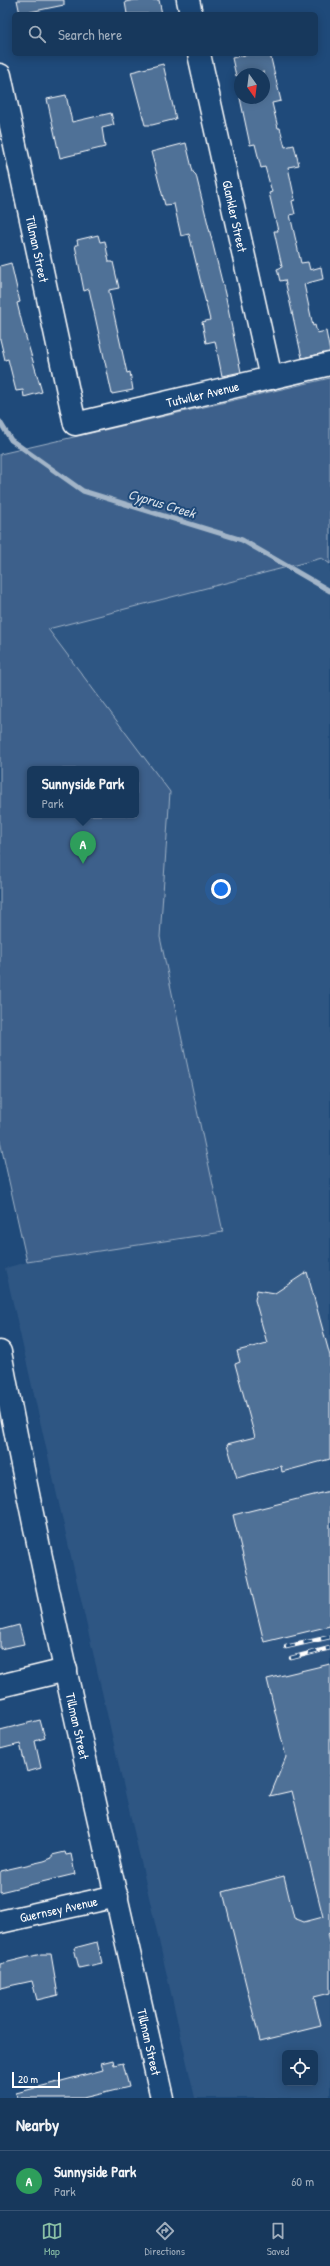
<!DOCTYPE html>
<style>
body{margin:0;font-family:"Patrick Hand",sans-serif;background:#244365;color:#f1f3f6}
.controls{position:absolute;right:12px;bottom:12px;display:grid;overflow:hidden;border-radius:6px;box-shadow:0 2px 10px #0003}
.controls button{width:36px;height:36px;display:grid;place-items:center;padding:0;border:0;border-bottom:1px solid #365272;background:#17385c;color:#f1f3f6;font:20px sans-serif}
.compass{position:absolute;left:234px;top:68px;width:36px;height:36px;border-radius:50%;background:#17385c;box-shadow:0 2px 10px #0003;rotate:166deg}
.scale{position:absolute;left:12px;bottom:10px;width:48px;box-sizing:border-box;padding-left:4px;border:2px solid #fff;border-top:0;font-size:11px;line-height:14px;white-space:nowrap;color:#fff;-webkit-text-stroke:3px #1f4a7a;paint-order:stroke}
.you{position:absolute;left:221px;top:889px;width:14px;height:14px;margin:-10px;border:3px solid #fff;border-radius:50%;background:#1a73e8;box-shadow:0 0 0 6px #1a73e833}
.badge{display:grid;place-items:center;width:26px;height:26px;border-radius:50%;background:#8abfa5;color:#fff;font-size:13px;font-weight:700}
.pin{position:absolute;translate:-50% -33px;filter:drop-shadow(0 1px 2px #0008)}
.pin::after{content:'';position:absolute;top:21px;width:14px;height:12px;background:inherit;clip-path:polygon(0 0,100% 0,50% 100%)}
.popup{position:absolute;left:27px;top:766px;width:112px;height:52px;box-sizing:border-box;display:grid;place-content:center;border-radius:6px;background:#17385c;filter:drop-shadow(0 1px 3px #0005);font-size:13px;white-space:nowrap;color:#9eacbb}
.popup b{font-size:15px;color:#f1f3f6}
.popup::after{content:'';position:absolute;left:50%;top:100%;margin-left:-8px;border:8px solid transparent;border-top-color:#17385c}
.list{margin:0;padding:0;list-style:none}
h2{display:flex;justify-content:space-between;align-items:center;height:52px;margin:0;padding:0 16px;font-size:17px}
h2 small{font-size:13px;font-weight:400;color:#9eacbb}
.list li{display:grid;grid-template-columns:26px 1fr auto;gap:12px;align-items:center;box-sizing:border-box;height:60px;padding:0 16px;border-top:1px solid #365272}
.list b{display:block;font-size:15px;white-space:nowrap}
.list p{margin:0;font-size:13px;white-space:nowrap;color:#9eacbb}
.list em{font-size:13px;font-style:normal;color:#9eacbb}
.icon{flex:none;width:22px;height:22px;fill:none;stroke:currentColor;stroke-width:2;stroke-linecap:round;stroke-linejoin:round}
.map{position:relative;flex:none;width:330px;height:2098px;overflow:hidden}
.search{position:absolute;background:#17385c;box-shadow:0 2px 10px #0003;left:12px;right:12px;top:12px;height:44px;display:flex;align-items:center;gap:10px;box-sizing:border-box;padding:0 14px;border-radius:6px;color:#9eacbb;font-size:15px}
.sheet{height:112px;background:#17385c}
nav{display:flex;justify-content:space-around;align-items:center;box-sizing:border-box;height:56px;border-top:1px solid #365272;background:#17385c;font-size:11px;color:#9eacbb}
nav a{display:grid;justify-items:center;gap:2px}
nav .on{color:#8abfa5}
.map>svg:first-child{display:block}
.built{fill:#2e5683;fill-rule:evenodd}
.green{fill:#3c618b;stroke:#9eb0c5;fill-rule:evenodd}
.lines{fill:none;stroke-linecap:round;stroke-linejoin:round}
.stream{stroke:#a3b5c8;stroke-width:5}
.building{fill:#507197;stroke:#fff}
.minor-casing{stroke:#fff;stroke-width:25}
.minor{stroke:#1f4a7a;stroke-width:22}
.rail-casing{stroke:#fff;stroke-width:4.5}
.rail{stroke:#1f4a7a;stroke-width:3;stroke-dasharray:9;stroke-linecap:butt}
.labels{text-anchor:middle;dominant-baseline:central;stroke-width:4;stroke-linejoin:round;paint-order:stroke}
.street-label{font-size:13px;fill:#fff;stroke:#1f4a7a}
.water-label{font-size:14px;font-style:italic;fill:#d8e0e8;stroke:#1f4a7a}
</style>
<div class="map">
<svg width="330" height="2098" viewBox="0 0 330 2098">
<rect width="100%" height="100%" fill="#1f4a7a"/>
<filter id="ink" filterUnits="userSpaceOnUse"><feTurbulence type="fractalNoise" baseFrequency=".025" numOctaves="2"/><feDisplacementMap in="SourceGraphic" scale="8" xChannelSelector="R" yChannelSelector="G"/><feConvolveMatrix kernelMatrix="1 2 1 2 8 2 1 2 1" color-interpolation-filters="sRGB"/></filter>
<g filter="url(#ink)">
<path class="built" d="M 330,383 L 330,2098 L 195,2098 L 5,1268 L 27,1262 L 0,1141 L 0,462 ZM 30,769 L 136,769 L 136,815 L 30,815 ZM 285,2053 L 315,2053 L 315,2083 L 285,2083 Z"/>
<path class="green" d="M 330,378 L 330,564 L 322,558 L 48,629 L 170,792 L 160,937 L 223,1232 L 27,1262 L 0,1141 L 0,454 ZM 30,769 L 136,769 L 136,815 L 30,815 Z"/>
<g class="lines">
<path class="stream" d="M 0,422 L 11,440 L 83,491 L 242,540 L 330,591"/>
</g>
<g class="building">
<path d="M 17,0 L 64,0 L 64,5 L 20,14 Z"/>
<path d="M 135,0 L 159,0 L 162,14 L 127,14 L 125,2 Z"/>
<path d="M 250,54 L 270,54 L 281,101 L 272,103 L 278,128 L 280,128 L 285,147 L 294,145 L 299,165 L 288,167 L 295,200 L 292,201 L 295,214 L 290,215 L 301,263 L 308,262 L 310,270 L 321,267 L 323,279 L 304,284 L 313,326 L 315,325 L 317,333 L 326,331 L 330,352 L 302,358 L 285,280 L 280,281 L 277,269 L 282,267 L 274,231 L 278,231 L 269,193 L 272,192 L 265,167 L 261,168 L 255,144 L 250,145 L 240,98 L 264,98 L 264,72 L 240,74 L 236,76 L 232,58 Z"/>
<path d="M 163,64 L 176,119 L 152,125 L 145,125 L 131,72 Z"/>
<path d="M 66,95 L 72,122 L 111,113 L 114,125 L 102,128 L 105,147 L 60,158 L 47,99 Z"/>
<path d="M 186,143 L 193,172 L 196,175 L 225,294 L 241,372 L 222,376 L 215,341 L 206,343 L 202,322 L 210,320 L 189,234 L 181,236 L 174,204 L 165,205 L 151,152 Z"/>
<path d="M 98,235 L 100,242 L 105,241 L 109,262 L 113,262 L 119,288 L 109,290 L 109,292 L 127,373 L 130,372 L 133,390 L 112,394 L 89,289 L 84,291 L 75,245 L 78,245 L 77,240 Z"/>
<path d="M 11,263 L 20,302 L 17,303 L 23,327 L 42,392 L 24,397 L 23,390 L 16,391 L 8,359 L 5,360 L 0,339 L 0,266 Z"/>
<path d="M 307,1272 L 330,1356 L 330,1459 L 282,1472 L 281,1466 L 237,1478 L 227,1444 L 255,1437 L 235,1364 L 240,1362 L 237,1351 L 267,1343 L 255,1300 L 257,1290 L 275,1293 Z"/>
<path d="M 330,1491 L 330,1626 L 264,1642 L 233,1515 Z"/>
<path d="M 19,1625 L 24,1644 L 0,1649 L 0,1630 Z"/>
<path d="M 330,1664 L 330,1933 L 327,1934 L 330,1947 L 330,1993 L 314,1997 L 321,2026 L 260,2041 L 223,1892 L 284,1876 L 294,1918 L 304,1922 L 323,1917 L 292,1791 L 270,1796 L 286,1757 L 267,1679 Z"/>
<path d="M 40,1720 L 45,1738 L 35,1741 L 41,1768 L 27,1772 L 20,1744 L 0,1749 L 0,1730 Z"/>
<path d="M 65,1852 L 66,1855 L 71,1854 L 75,1874 L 0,1892 L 0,1871 L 44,1861 L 52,1858 L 52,1855 Z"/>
<path d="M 97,1942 L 102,1963 L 79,1968 L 74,1948 Z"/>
<path d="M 41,1954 L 51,1954 L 58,1995 L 37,2000 L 32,1981 L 0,1988 L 0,1964 Z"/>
<path d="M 113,2060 L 114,2065 L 123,2063 L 129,2087 L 83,2098 L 17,2098 L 16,2093 L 103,2070 L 101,2063 Z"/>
</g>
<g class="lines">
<g class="minor-casing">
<g id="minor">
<path d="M 188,0 L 191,14"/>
<path id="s1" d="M 199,54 L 271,378"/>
<path id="s2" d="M 0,75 L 75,424 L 330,364"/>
<path id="s3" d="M 0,1352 C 47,1602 106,1850 162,2098"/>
<path d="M 0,1686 L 66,1670"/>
<path id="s4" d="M 0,1922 L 117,1896"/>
</g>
</g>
<use href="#minor" class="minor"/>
<g class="rail-casing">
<g id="rail">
<path d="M 286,1647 L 330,1637"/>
<path d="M 291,1658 L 330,1648"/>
</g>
</g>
<use href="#rail" class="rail"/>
</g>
</g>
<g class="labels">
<g class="street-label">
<text stroke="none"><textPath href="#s1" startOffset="166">Glankler Street</textPath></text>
<text stroke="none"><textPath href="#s2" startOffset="178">Tillman Street</textPath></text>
<text stroke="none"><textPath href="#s2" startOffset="488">Tutwiler Avenue</textPath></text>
<text stroke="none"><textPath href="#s3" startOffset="382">Tillman Street</textPath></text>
<text stroke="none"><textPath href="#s4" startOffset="60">Guernsey Avenue</textPath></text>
<text stroke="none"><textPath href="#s3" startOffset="706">Tillman Street</textPath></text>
</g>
<g class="water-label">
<text transform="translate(162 503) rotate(17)">Cyprus Creek</text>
</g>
</g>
</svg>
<div class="controls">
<button><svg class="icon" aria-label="locate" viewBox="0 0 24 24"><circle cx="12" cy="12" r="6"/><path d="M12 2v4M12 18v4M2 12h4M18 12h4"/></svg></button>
</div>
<svg class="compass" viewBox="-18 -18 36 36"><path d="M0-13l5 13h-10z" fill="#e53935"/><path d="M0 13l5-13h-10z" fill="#9eacbb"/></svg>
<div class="scale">20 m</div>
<div class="you"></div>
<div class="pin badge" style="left:83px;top:864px;background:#2e9e5b">A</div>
<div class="popup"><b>Sunnyside Park</b>Park</div>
<div class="search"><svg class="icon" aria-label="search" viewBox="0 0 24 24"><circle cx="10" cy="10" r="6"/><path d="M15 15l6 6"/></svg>Search here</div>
</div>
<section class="sheet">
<h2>Nearby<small></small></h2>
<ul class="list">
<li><span class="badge" style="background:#2e9e5b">A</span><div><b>Sunnyside Park</b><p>Park</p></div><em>60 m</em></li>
</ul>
</section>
<nav>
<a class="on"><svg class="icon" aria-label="map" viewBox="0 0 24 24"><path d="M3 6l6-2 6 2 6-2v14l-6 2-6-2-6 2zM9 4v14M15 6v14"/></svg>Map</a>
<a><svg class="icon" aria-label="directions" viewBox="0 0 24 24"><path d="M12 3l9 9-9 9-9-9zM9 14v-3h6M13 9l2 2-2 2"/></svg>Directions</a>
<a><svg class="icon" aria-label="saved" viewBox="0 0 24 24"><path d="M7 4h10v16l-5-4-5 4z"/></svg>Saved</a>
</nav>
